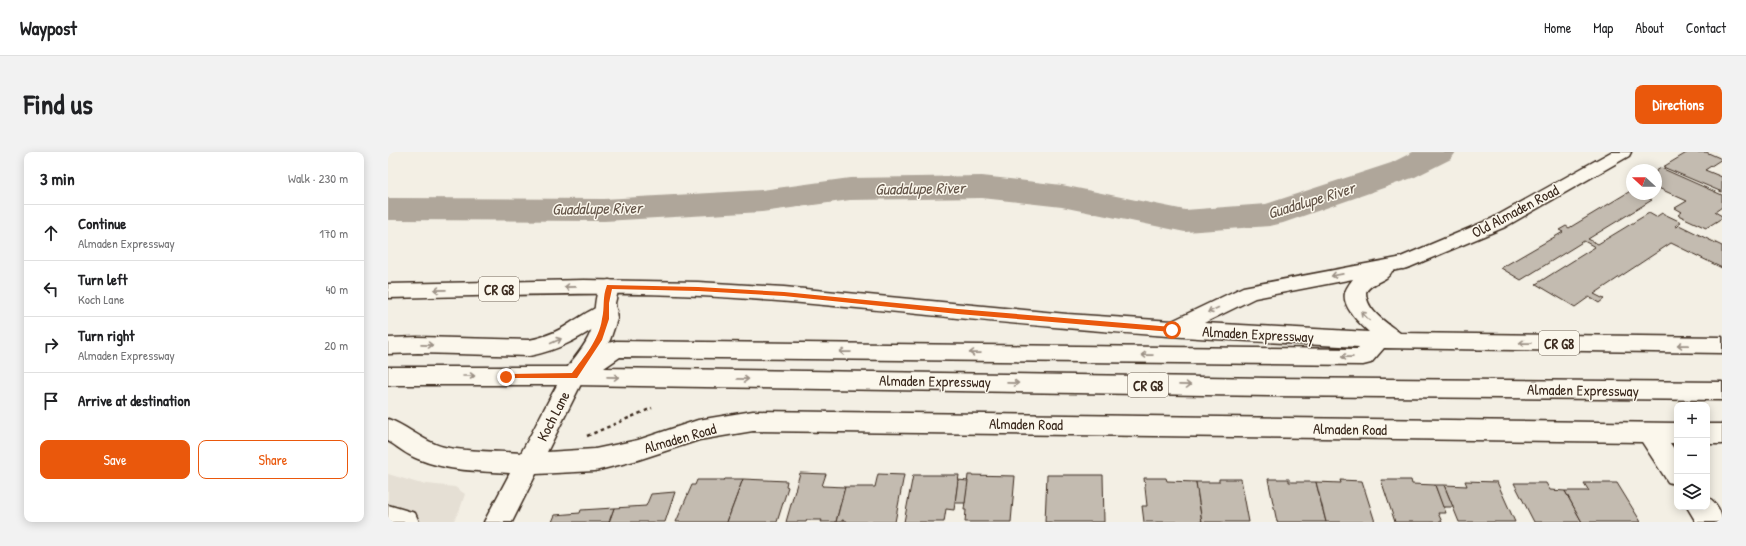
<!DOCTYPE html>
<meta charset="utf-8">
<style>
body{margin:0;font-family:"Patrick Hand",sans-serif;background:#f2f2f2;color:#202124}
.controls{position:absolute;right:12px;bottom:12px;display:grid;overflow:hidden;border-radius:8px;box-shadow:0 2px 10px #0003}
.controls button{width:36px;height:36px;display:grid;place-items:center;padding:0;border:0;border-bottom:1px solid #e0e0e0;background:#fff;color:#202124;font:20px sans-serif}
.compass{position:absolute;left:1238px;top:12px;width:36px;height:36px;border-radius:50%;background:#fff;box-shadow:0 2px 10px #0003;rotate:291deg}
.stop{position:absolute;width:12px;height:12px;margin:-9px;border:3px solid #ea580c;border-radius:50%;background:#fff}
.stop.end{background:#ea580c;border-color:#fff;box-shadow:0 1px 4px #0008}
.list{margin:0;padding:0;list-style:none}
h2{display:flex;justify-content:space-between;align-items:center;height:52px;margin:0;padding:0 16px;font-size:17px}
h2 small{font-size:13px;font-weight:400;color:#757577}
.list li{display:grid;grid-template-columns:26px 1fr auto;gap:12px;align-items:center;box-sizing:border-box;height:56px;padding:0 16px;border-top:1px solid #e0e0e0}
.list b{display:block;font-size:15px;white-space:nowrap}
.list p{margin:0;font-size:13px;white-space:nowrap;color:#757577}
.list em{font-size:13px;font-style:normal;color:#757577}
.actions{display:flex;gap:8px;padding:12px 16px}
.actions a{flex:1;padding:9px 0;border:1px solid #ea580c;border-radius:8px;text-align:center;font-size:14px;color:#ea580c}
.actions .main{background:#ea580c;color:#fff}
.icon{flex:none;width:22px;height:22px;fill:none;stroke:currentColor;stroke-width:2;stroke-linecap:round;stroke-linejoin:round}
.map{position:relative;flex:none;width:1334px;height:370px;overflow:hidden;border-radius:8px}
header{display:flex;align-items:center;gap:24px;box-sizing:border-box;height:56px;padding:0 20px;background:#fff;border-bottom:1px solid #e0e0e0}
header strong{font-size:19px}
nav{display:flex;gap:22px;margin-inline-start:auto;font-size:14px}
.intro{display:flex;align-items:center;justify-content:space-between;box-sizing:border-box;height:96px;padding:0 24px}
h1{margin:0;font-size:28px}
.button{padding:10px 18px;border-radius:8px;background:#ea580c;color:#fff;font-size:14px;font-weight:700}
main{display:flex;gap:24px;padding:0 24px}
aside{flex:1;background:#fff;border-radius:8px;box-shadow:0 2px 10px #0003}
.map>svg:first-child{display:block}
.built{fill:#e5dfd4}
.lines{fill:none;stroke-linecap:round;stroke-linejoin:round}
.river{fill:#afa69a;fill-rule:evenodd}
.building{fill:#c3bbb0;stroke:#3b2a1e}
.minor-casing{stroke:#3b2a1e;stroke-width:3}
.major-casing{stroke:#3b2a1e;stroke-width:3}
.path{stroke:#3b2a1e;stroke-width:2.5;stroke-dasharray:3.5 3.5;stroke-linecap:butt}
.minor{fill:#fbf7ec;fill-rule:evenodd}
.major{fill:#fbf7ec;fill-rule:evenodd}
.oneway{stroke:#9b9085}
.route{fill:#ea580c}
.labels{text-anchor:middle;dominant-baseline:central;stroke-width:3;stroke-linejoin:round;paint-order:stroke}
.shield{fill:#fbf7ec;stroke:#75685c;stroke-width:1}
.shield-label{font-size:14px;font-weight:bold;fill:#3b2a1e}
.street-label{font-size:15px;fill:#3b2a1e;stroke:#fbf7ec}
.water-label{font-size:16px;font-style:italic;fill:#645549;stroke:#fbf7ec}
</style>
<header>
<strong>Waypost</strong>
<nav><a>Home</a><a>Map</a><a>About</a><a>Contact</a></nav>
</header>
<div class="intro"><h1>Find us</h1><a class="button">Directions</a></div>
<main>
<aside>
<h2>3 min<small>Walk · 230 m</small></h2>
<ul class="list">
<li><svg class="icon" aria-label="ahead" viewBox="0 0 24 24"><path d="M12 20V5M6 11l6-6 6 6"/></svg><div><b>Continue</b><p>Almaden Expressway</p></div><em>170 m</em></li>
<li><svg class="icon" aria-label="left" viewBox="0 0 24 24"><path d="M17 20v-9H6M10 6l-5 5 5 5"/></svg><div><b>Turn left</b><p>Koch Lane</p></div><em>40 m</em></li>
<li><svg class="icon" aria-label="right" viewBox="0 0 24 24"><path d="M7 20v-9h11M14 6l5 5-5 5"/></svg><div><b>Turn right</b><p>Almaden Expressway</p></div><em>20 m</em></li>
<li><svg class="icon" aria-label="arrive" viewBox="0 0 24 24"><path d="M6 21V4h12l-3 4 3 4H6"/></svg><div><b>Arrive at destination</b></div></li>
</ul>
<div class="actions"><a class="main">Save</a><a>Share</a></div>
</aside>
<div class="map">
<svg width="1334" height="370" viewBox="0 0 1334 370">
<rect width="100%" height="100%" fill="#f3efe4"/>
<filter id="ink" filterUnits="userSpaceOnUse"><feTurbulence type="fractalNoise" baseFrequency=".025" numOctaves="2"/><feDisplacementMap in="SourceGraphic" scale="8" xChannelSelector="R" yChannelSelector="G"/><feConvolveMatrix kernelMatrix="1 2 1 2 8 2 1 2 1" color-interpolation-filters="sRGB"/></filter>
<g filter="url(#ink)">
<path class="built" d="M 0,322 L 30,331 L 67,335 L 77,342 L 72,357 L 65,370 L 0,370 Z"/>
<g class="lines">
<path class="river" d="M 1025,0 L 1068,0 L 1063,7 L 1027,25 L 895,71 L 882,74 L 797,80 L 674,55 L 594,46 L 462,48 L 374,60 L 216,69 L 0,68 L 0,46 L 216,47 L 374,38 L 462,26 L 594,24 L 674,33 L 797,58 L 878,52 L 1003,11 Z"/>
</g>
<g class="building">
<path d="M 1300,0 L 1318,0 L 1334,7 L 1317,18 L 1334,25 L 1334,40 L 1275,15 Z"/>
<path d="M 1273,16 L 1334,43 L 1334,55 L 1327,60 L 1334,64 L 1334,66 L 1318,76 L 1290,63 L 1294,60 L 1287,56 L 1299,49 L 1268,35 L 1268,19 Z"/>
<path d="M 1244,38 L 1244,42 L 1252,42 L 1264,48 L 1200,87 L 1210,92 L 1261,61 L 1268,65 L 1274,61 L 1293,70 L 1287,74 L 1289,75 L 1291,73 L 1334,94 L 1334,116 L 1283,91 L 1206,142 L 1216,147 L 1211,151 L 1201,145 L 1187,155 L 1148,132 L 1207,95 L 1196,89 L 1133,128 L 1113,116 L 1175,80 L 1171,78 L 1178,74 L 1181,76 Z"/>
<path d="M 412,321 L 438,322 L 434,334 L 457,335 L 448,370 L 433,370 L 434,368 L 419,368 L 418,370 L 398,370 Z"/>
<path d="M 490,322 L 516,323 L 507,370 L 459,370 L 459,369 L 454,368 L 454,370 L 448,370 L 457,335 L 487,335 Z"/>
<path d="M 525,323 L 571,323 L 566,358 L 558,357 L 556,370 L 516,370 Z"/>
<path d="M 580,323 L 627,324 L 623,370 L 577,370 L 578,358 L 576,358 Z"/>
<path d="M 659,323 L 715,323 L 716,370 L 657,370 Z"/>
<path d="M 756,326 L 778,326 L 779,329 L 808,330 L 814,370 L 756,370 L 754,354 L 759,354 Z"/>
<path d="M 337,327 L 355,327 L 339,370 L 288,370 L 304,333 L 307,333 L 309,328 L 336,328 Z"/>
<path d="M 355,327 L 399,329 L 398,334 L 400,335 L 389,370 L 339,370 Z"/>
<path d="M 831,327 L 853,327 L 861,370 L 814,370 L 808,330 L 831,330 Z"/>
<path d="M 880,327 L 901,327 L 901,330 L 928,330 L 938,370 L 889,370 Z"/>
<path d="M 570,328 L 580,329 L 577,351 L 567,351 Z"/>
<path d="M 952,328 L 974,329 L 987,370 L 938,370 L 928,330 L 953,331 Z"/>
<path d="M 993,328 L 1023,328 L 1024,332 L 1047,333 L 1058,361 L 1050,361 L 1054,370 L 1007,370 Z"/>
<path d="M 1077,329 L 1109,330 L 1127,370 L 1071,370 L 1056,333 L 1079,334 Z"/>
<path d="M 1126,331 L 1158,331 L 1162,338 L 1177,339 L 1194,370 L 1146,370 Z"/>
<path d="M 1196,331 L 1229,331 L 1253,370 L 1194,370 L 1177,339 L 1201,339 Z"/>
<path d="M 1047,333 L 1056,333 L 1065,355 L 1055,355 Z"/>
<path d="M 287,340 L 277,370 L 221,370 L 226,356 L 258,354 L 263,342 Z"/>
<path d="M 226,356 L 221,370 L 164,370 L 167,363 L 192,361 L 193,358 Z"/>
</g>
<g class="lines">
<g class="minor-casing">
<g id="minor">
<path d="M 1223,0 L 1243,0 L 1241,4 L 1117,75 L 1022,115 L 1015,117 L 1008,115 L 1005,111 L 1008,107 L 1103,67 Z"/>
<path d="M 221,128 L 228,130 L 231,135 L 227,151 L 229,167 L 222,188 L 195,228 L 159,300 L 207,297 L 250,288 L 310,268 L 365,259 L 1289,271 L 1289,291 L 1282,291 L 1289,301 L 1289,333 L 1280,330 L 1254,290 L 365,279 L 311,288 L 250,308 L 207,319 L 148,322 L 124,370 L 96,370 L 122,321 C 91,319 59,319 30,307 C 19,303 10,295 0,289 L 0,267 C 17,273 30,285 47,292 C 65,300 111,299 133,301 C 148,274 161,246 177,219 C 184,208 194,198 200,186 C 210,168 203,148 214,130 Z"/>
<rect x="1319" y="272" width="15" height="20"/>
<path d="M 1319,345 C 1328,349 1334,361 1334,370 L 1308,370 L 1299,355 L 1319,355 Z"/>
<path d="M 0,353 L 27,361 L 31,370 L 0,370 Z"/>
</g>
</g>
<g class="major-casing">
<g id="major">
<path d="M 1015,105 L 1022,107 L 1025,111 L 1022,115 L 1004,119 C 999,130 984,129 978,140 C 978,159 998,170 1012,181 L 1334,185 L 1334,201 L 996,196 L 983,211 L 975,213 L 232,205 L 216,216 L 881,226 L 1334,230 L 1334,248 L 881,244 L 186,233 L 0,233 L 0,215 L 182,215 L 220,191 L 228,189 L 969,197 L 971,195 C 873,190 776,185 678,176 C 556,166 435,150 313,144 C 209,139 104,144 0,146 L 0,132 L 196,128 L 310,130 L 396,135 L 679,162 L 784,169 L 855,135 ZM 965,127 C 962,131 958,136 957,141 C 954,155 971,171 981,180 L 816,171 L 867,146 Z"/>
<path d="M 218,152 L 226,154 L 229,159 L 226,164 C 197,182 175,198 141,204 L 30,201 L 0,202 L 0,186 L 30,185 L 141,188 C 158,185 173,178 187,168 C 197,162 207,155 218,152 Z"/>
</g>
</g>
<path class="path" d="M 199,284 L 264,256"/>
<use href="#minor" class="minor"/>
<use href="#major" class="major"/>
</g>
<defs><path id="oneway-shaft" d="M-6 0H5M1.5-3L5.5 0L1.5 3" fill="none" stroke-width="1.6" stroke-linecap="round" stroke-linejoin="round"/></defs>
<g class="oneway">
<use href="#oneway-shaft" transform="translate(949 123) rotate(169)"/>
<use href="#oneway-shaft" transform="translate(182 135) rotate(179)"/>
<use href="#oneway-shaft" transform="translate(52 138) rotate(179)"/>
<use href="#oneway-shaft" transform="translate(825 158) rotate(155)"/>
<use href="#oneway-shaft" transform="translate(977 164) rotate(-134)"/>
<use href="#oneway-shaft" transform="translate(168 189) rotate(-24)"/>
<use href="#oneway-shaft" transform="translate(1137 191) rotate(-179)"/>
<use href="#oneway-shaft" transform="translate(39 193) rotate(1)"/>
<use href="#oneway-shaft" transform="translate(1295 193) rotate(-179)"/>
<use href="#oneway-shaft" transform="translate(457 200) rotate(-179)"/>
<use href="#oneway-shaft" transform="translate(587 201) rotate(-179)"/>
<use href="#oneway-shaft" transform="translate(759 203) rotate(-179)"/>
<use href="#oneway-shaft" transform="translate(959 205) rotate(-179)"/>
<use href="#oneway-shaft" transform="translate(81 224)"/>
<use href="#oneway-shaft" transform="translate(225 225) rotate(1)"/>
<use href="#oneway-shaft" transform="translate(355 227) rotate(1)"/>
<use href="#oneway-shaft" transform="translate(625 231) rotate(1)"/>
<use href="#oneway-shaft" transform="translate(797 233) rotate(1)"/>
</g>
</g>
<path class="route" d="M 219,133 L 310,135 L 396,140 L 570,157 L 784,175 L 787,178 L 784,180 L 570,162 L 396,144 L 310,139 L 224,137 L 221,151 L 221,167 L 214,188 L 189,226 L 116,226 L 115,225 L 118,222 L 184,221 C 196,205 211,188 214,167 C 217,155 214,146 219,133 Z"/>
<g class="labels">
<g class="shield">
<rect x="91" y="125" width="40" height="24" rx="3"/>
<rect x="1151" y="179" width="40" height="24" rx="3"/>
<rect x="740" y="221" width="40" height="24" rx="3"/>
</g>
<g class="shield-label">
<text x="111" y="137">CR G8</text>
<text x="1171" y="191">CR G8</text>
<text x="760" y="233">CR G8</text>
</g>
<g class="street-label">
<text transform="translate(1127 59) rotate(-28)">Old Almaden Road</text>
<text transform="translate(870 182) rotate(3)">Almaden Expressway</text>
<text transform="translate(547 229) rotate(1)">Almaden Expressway</text>
<text transform="translate(1195 238) rotate(1)">Almaden Expressway</text>
<text transform="translate(165 264) rotate(-63)">Koch Lane</text>
<text transform="translate(638 272) rotate(1)">Almaden Road</text>
<text transform="translate(962 277) rotate(1)">Almaden Road</text>
<text transform="translate(292 286) rotate(-16)">Almaden Road</text>
</g>
<g class="water-label">
<text transform="translate(532 36) rotate(-1)">Guadalupe River</text>
<text transform="translate(923 48) rotate(-17)">Guadalupe River</text>
<text transform="translate(209 56) rotate(-1)">Guadalupe River</text>
</g>
</g>
</svg>
<div class="controls">
<button>+</button>
<button>−</button>
<button><svg class="icon" aria-label="layers" viewBox="0 0 24 24"><path d="M12 4l9 5-9 5-9-5zM3 14l9 5 9-5"/></svg></button>
</div>
<svg class="compass" viewBox="-18 -18 36 36"><path d="M0-13l5 13h-10z" fill="#e53935"/><path d="M0 13l5-13h-10z" fill="#757577"/></svg>
<div class="stop" style="left:784px;top:178px"></div>
<div class="stop end" style="left:118px;top:225px"></div>
</div>
</main>
